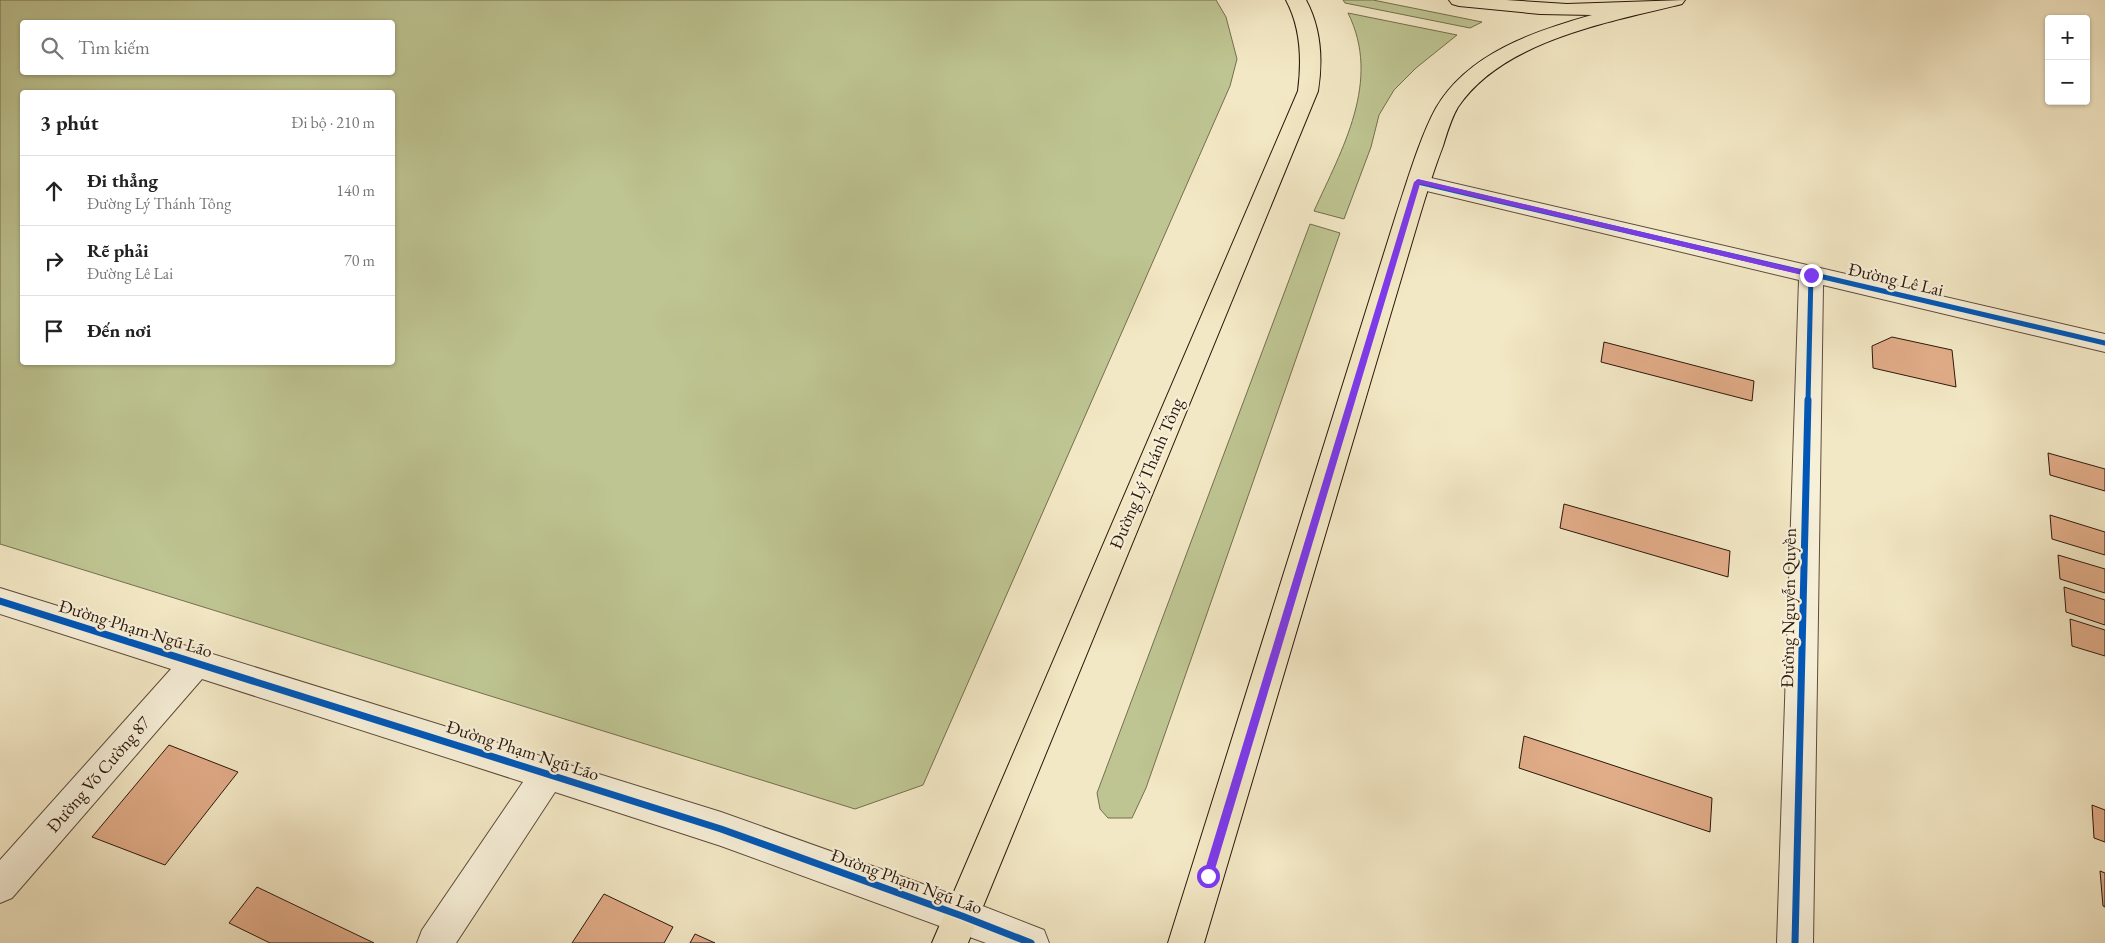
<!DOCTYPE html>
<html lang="vi">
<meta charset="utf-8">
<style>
body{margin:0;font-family:"EB Garamond",serif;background:#f6f6f6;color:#222}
.controls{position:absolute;right:15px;top:15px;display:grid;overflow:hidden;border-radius:5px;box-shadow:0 1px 4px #0004}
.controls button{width:45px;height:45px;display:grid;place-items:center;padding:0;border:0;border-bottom:1px solid #e0e0e0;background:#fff;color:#222;font:25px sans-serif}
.stop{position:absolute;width:15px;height:15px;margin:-11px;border:4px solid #7c3aed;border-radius:50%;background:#fff}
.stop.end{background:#7c3aed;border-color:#fff;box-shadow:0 1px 5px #0008}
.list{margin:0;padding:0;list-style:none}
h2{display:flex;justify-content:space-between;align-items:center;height:65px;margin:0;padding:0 20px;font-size:21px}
h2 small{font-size:16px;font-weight:400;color:#767676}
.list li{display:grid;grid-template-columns:32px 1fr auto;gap:15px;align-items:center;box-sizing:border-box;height:70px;padding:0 20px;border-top:1px solid #e0e0e0}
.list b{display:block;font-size:19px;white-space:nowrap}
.list p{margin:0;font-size:16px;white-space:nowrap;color:#767676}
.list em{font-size:16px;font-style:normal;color:#767676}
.icon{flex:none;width:28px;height:28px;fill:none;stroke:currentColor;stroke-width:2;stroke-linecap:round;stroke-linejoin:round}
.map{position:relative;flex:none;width:2105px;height:943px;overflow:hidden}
.search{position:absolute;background:#fff;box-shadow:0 1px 4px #0004;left:20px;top:20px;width:375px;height:55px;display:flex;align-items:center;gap:12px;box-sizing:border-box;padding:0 18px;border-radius:5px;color:#767676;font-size:19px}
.panel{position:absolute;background:#fff;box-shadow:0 1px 4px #0004;left:20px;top:90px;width:375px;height:275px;border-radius:5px}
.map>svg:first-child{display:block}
.green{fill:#bec592;stroke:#756e4f;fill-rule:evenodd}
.building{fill:#e1ac88;stroke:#2c170c}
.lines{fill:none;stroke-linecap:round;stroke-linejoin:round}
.minor-casing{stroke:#5e4b3a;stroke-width:2}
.major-casing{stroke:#2c170c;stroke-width:2}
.minor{fill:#f7f0d9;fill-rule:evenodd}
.major{fill:#f3e8c5;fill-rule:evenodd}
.cycleway-far1-casing{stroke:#f7f0d9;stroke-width:8}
.cycleway-casing{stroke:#f7f0d9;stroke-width:10}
.cycleway-far1{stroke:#0057b8;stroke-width:5}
.cycleway{stroke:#0057b8;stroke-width:7}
.route{fill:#7c3aed}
.labels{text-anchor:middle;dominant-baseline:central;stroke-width:4.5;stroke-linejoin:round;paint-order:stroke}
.street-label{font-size:18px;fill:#2c170c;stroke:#f7f0d9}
</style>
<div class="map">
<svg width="2105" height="943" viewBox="0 0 2105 943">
<rect width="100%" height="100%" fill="#f3e8c5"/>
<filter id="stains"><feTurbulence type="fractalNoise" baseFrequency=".004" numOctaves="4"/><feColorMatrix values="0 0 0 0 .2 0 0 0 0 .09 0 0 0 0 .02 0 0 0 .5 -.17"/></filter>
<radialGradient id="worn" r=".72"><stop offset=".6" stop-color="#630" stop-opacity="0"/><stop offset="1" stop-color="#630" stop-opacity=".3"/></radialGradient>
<g class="green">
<path d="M 0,0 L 1216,0 L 1226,17 L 1237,59 L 1230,86 L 923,785 L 855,809 L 0,544 ZM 392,22 L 392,72 L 22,72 L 22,22 ZM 392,92 L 392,362 L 22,362 L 22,92 Z"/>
<path d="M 1343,0 L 1373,0 L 1482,22 L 1470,28 L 1345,3 Z"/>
<path d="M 1348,13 L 1457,35 L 1416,68 L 1394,90 L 1379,115 L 1371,147 L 1344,219 L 1314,211 C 1342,149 1382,81 1348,13 Z"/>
<path d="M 1310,224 L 1340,233 L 1146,788 L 1132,818 L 1108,818 L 1100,809 L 1097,793 Z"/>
</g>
<g class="building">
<path d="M 1892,337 L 1952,350 L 1956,387 L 1873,368 L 1872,346 Z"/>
<path d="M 1604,342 L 1754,381 L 1752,401 L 1601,362 Z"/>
<path d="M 2048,453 L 2105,469 L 2105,491 L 2050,475 Z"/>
<path d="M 1564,504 L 1730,551 L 1728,577 L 1560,528 Z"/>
<path d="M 2050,515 L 2105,532 L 2105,555 L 2052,539 Z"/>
<path d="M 2058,555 L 2105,569 L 2105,593 L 2060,579 Z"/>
<path d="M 2064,587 L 2105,600 L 2105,625 L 2066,612 Z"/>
<path d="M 2070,619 L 2105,630 L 2105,656 L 2072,646 Z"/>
<path d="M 1524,736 L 1712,798 L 1710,832 L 1519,768 Z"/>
<path d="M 169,745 L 238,772 L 165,865 L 92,837 Z"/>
<path d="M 2092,805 L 2105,810 L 2105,842 L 2094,838 Z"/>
<path d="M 2100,871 L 2105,873 L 2105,907 L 2103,906 Z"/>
<path d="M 257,887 L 374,943 L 270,943 L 229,923 Z"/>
<path d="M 604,894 L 673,927 L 664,943 L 572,943 Z"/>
<path d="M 695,934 L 715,943 L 690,943 Z"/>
</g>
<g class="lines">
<g class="minor-casing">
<g id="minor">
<path d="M 1418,175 L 2105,334 L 2105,352 L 1823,285 L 1813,943 L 1777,943 L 1799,280 L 1410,187 L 1407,182 L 1410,177 Z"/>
<path d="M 0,588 L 721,812 L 962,898 L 1044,930 L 1049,943 L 986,943 L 721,846 L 555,792 L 456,943 L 417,943 L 422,930 L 523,782 L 202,679 L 12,898 L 0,903 L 0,860 L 171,669 L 0,614 Z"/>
</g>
</g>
<g class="major-casing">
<g id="major">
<path d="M 1286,0 L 1306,0 C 1321,28 1323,60 1318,91 L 968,943 L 932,943 L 1298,91 C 1302,60 1301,28 1286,0 Z"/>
<path d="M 1449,0 L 1506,0 L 1567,4 L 1685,0 L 1682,4 C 1610,22 1503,40 1458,107 C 1451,119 1447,133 1443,146 C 1434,169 1427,192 1420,215 L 1204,943 L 1168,943 L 1396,215 C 1407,182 1420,137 1436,108 C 1468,53 1535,31 1592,15 L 1540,14 L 1459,6 L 1452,4 Z"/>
</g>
</g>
<use href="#minor" class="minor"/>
<use href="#major" class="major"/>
<g class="cycleway-far1-casing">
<g id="cycleway-far1">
<path d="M 1418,182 L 2105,343"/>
<path d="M 1808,401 L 1811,275"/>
</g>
</g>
<g class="cycleway-casing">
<g id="cycleway">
<path d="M 0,601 L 721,829 L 962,916 L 1031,943"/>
<path d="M 1795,943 L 1808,400"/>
</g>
</g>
<use href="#cycleway-far1" class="cycleway-far1"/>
<use href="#cycleway" class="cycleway"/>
</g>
<path class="route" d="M 1418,179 L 1811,272 L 1814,275 L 1811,277 L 1420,184 L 1213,876 L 1208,881 L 1203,876 L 1414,182 Z"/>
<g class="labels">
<g class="street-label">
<text transform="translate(1896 279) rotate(13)">Đường Lê Lai</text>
<text transform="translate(1146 473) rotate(-67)">Đường Lý Thánh Tông</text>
<text transform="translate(1788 608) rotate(-89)">Đường Nguyễn Quyền</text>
<text transform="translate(136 628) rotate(17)">Đường Phạm Ngũ Lão</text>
<text transform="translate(523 750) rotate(18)">Đường Phạm Ngũ Lão</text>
<text transform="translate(98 774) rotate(-49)">Đường Võ Cường 87</text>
<text transform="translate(907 881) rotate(20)">Đường Phạm Ngũ Lão</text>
</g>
</g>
<rect width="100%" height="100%" filter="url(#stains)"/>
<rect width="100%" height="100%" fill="url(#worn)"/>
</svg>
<div class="controls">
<button>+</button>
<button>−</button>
</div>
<div class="stop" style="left:1208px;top:876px"></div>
<div class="stop end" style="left:1811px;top:275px"></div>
<div class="search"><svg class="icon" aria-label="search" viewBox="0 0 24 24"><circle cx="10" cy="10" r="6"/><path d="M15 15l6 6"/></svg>Tìm kiếm</div>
<section class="panel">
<h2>3 phút<small>Đi bộ · 210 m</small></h2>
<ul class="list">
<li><svg class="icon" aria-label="ahead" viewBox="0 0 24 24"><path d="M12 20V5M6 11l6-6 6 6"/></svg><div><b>Đi thẳng</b><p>Đường Lý Thánh Tông</p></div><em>140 m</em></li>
<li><svg class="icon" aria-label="right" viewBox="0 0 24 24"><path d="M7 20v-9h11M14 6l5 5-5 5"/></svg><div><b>Rẽ phải</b><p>Đường Lê Lai</p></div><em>70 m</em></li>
<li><svg class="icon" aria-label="arrive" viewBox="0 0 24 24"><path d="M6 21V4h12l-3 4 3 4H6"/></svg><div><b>Đến nơi</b></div></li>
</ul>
</section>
</div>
